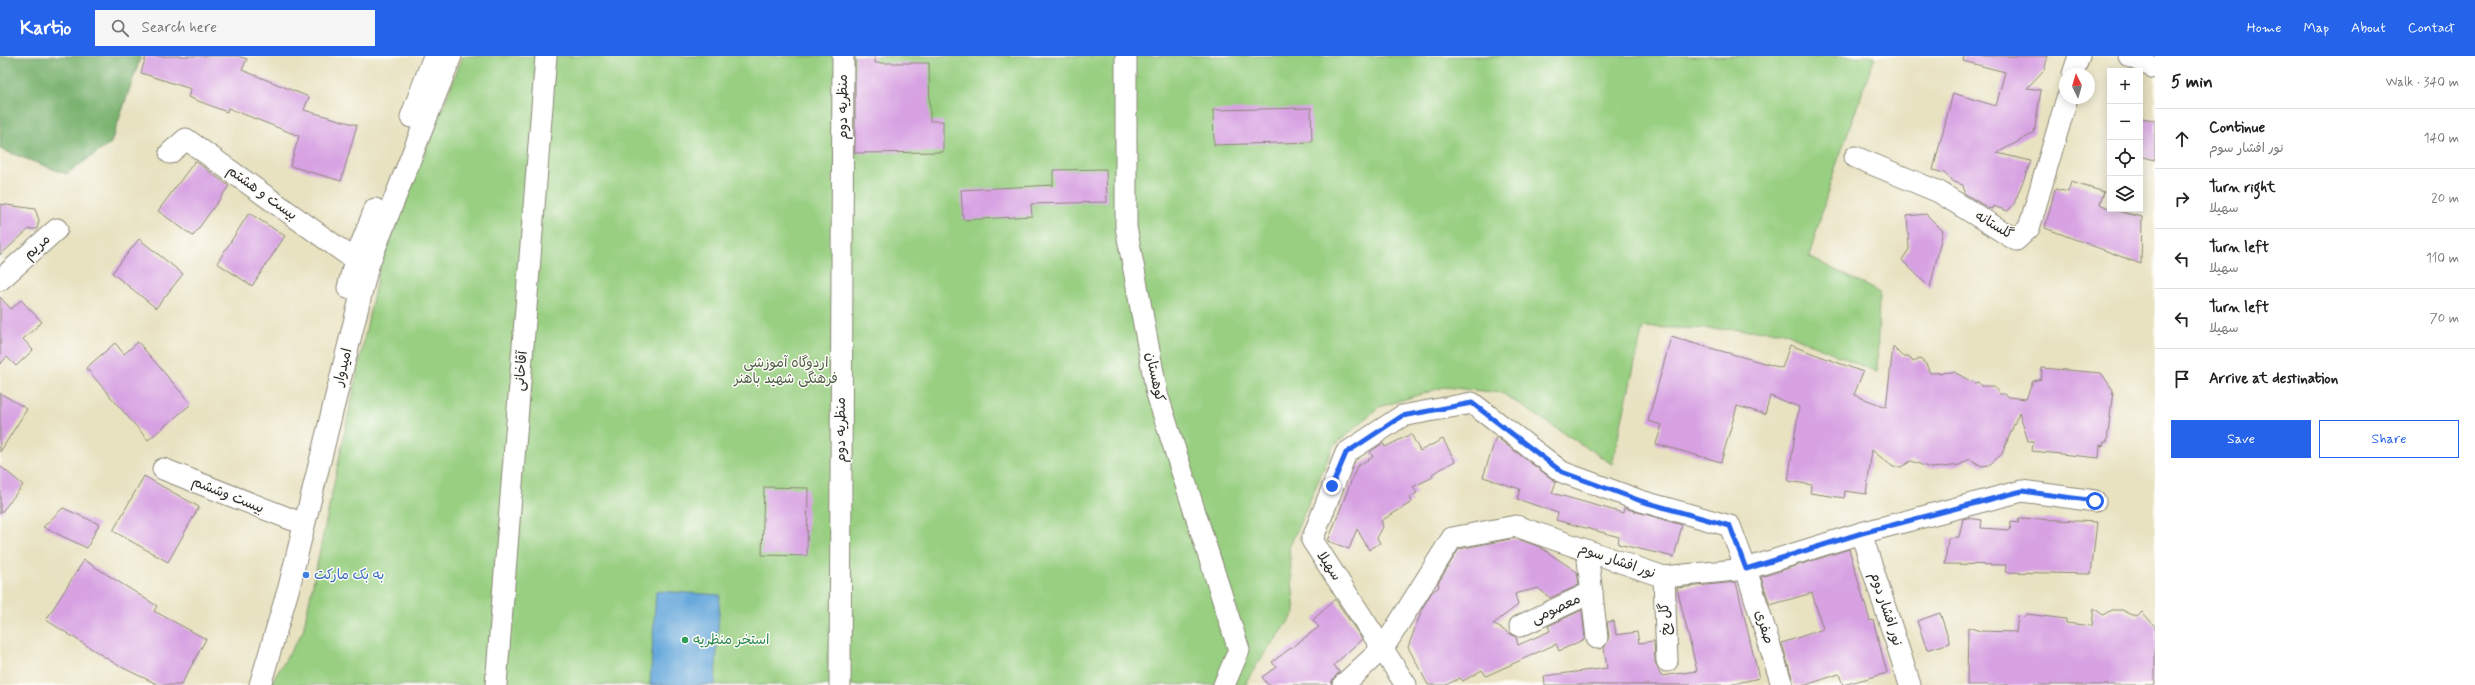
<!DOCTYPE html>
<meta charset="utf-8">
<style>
body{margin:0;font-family:Mynerve,"Playpen Sans Arabic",sans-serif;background:#f6f6f6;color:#222}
.controls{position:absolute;right:12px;top:12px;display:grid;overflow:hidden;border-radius:0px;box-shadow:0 2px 10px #0003}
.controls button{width:36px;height:36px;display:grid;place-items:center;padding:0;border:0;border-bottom:1px solid #e0e0e0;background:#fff;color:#222;font:20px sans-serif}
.compass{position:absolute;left:2059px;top:12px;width:36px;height:36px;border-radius:50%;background:#fff;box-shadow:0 2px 10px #0003;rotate:355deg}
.stop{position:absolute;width:12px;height:12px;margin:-9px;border:3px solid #2563eb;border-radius:50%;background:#fff}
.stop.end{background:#2563eb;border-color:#fff;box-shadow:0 1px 4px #0008}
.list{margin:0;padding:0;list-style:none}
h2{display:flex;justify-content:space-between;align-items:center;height:52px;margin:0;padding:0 16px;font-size:17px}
h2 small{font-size:13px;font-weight:400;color:#767676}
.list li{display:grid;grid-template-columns:26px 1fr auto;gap:12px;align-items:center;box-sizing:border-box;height:60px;padding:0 16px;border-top:1px solid #e0e0e0}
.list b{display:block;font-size:15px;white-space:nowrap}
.list p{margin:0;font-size:13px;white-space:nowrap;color:#767676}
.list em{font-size:13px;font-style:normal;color:#767676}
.actions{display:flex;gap:8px;padding:12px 16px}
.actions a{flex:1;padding:9px 0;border:1px solid #2563eb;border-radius:0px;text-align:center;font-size:14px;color:#2563eb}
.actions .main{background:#2563eb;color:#fff}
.icon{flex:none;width:22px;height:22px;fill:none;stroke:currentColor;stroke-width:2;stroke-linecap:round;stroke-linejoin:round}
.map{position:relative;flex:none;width:2155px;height:629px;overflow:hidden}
header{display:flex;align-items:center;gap:24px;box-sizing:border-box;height:56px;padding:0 20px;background:#2563eb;color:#fff}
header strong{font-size:19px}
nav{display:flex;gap:22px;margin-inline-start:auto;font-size:14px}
.search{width:280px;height:36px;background:#f6f6f6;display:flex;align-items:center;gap:10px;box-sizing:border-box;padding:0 14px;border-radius:0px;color:#767676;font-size:15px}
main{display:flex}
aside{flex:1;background:#fff}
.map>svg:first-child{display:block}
.green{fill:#98cf81;stroke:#627d56}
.forest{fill:#7ab26f;stroke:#526e4d}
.water{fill:#68a9dc;stroke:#4a6a84}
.building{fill:#d7a1e2}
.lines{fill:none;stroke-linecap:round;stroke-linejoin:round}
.street-casing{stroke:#8a8676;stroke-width:23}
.street{stroke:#fff;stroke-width:21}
.route{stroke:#2563eb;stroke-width:5}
.shop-dot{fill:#3f7fe0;stroke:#fdfcf7;stroke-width:1.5}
.leisure-dot{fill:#2e9e5b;stroke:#fdfcf7;stroke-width:1.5}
.labels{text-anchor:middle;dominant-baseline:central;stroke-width:3;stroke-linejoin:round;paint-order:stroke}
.street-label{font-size:14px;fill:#2b2b2b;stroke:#fdfcf7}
.park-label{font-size:14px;fill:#4c5c45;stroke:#fdfcf7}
.shop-label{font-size:14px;fill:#366cbe;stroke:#fdfcf7;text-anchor:start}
.leisure-label{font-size:14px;fill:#27864d;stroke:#fdfcf7;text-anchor:start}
</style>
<header>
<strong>Kartio</strong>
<div class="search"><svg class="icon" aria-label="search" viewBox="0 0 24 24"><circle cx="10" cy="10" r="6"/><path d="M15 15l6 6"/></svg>Search here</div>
<nav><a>Home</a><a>Map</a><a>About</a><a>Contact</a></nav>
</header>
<main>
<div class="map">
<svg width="2155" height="629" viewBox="0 0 2155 629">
<rect width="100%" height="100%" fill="#fdfcf7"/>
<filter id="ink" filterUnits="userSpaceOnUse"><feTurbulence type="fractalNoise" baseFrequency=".025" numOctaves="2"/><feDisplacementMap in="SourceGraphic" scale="8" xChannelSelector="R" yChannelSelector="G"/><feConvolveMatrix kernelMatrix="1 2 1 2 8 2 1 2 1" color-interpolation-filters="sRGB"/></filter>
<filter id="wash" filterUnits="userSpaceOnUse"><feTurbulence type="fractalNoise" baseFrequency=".012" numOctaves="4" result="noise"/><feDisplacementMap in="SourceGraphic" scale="16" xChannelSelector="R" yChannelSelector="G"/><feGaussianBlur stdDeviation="0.9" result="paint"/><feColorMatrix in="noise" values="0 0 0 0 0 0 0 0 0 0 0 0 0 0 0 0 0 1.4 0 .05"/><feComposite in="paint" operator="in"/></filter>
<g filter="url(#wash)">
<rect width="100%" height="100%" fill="#e8e2c1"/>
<path class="green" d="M 463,0 L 1875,0 L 1833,118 L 1809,201 L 1879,236 L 1877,316 L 1781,275 L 1643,271 L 1612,408 L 1502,337 L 1444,331 L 1379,351 L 1333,391 L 1289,492 L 1295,557 L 1258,607 L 1246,626 L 1248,629 L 270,629 L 303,575 L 379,213 Z"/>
<path class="forest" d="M 0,0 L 141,0 L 111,87 L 66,118 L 0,93 Z"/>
<path class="water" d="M 656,535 L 720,539 L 715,629 L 650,629 Z"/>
<g id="blocks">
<g class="building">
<path d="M 146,0 L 238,0 L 247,3 L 242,14 L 309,41 L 304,54 L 357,69 L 341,125 L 290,110 L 299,80 L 228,52 L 227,56 L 188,41 L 191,33 L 141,17 Z"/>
<path d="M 855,0 L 875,0 L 875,7 L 929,7 L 930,65 L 943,65 L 943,96 L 855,97 Z"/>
<path d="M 1964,0 L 2048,0 L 2044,14 L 2027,32 L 2041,34 L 2034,77 L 1997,97 L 2031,105 L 2014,148 L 2008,155 L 1993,150 L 1992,153 L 1988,152 L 1964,137 L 1963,129 L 1954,126 L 1944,117 L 1933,114 L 1953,37 L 1996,50 L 2005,16 L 1963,5 Z"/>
<path d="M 1311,52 L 1312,86 L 1214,89 L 1213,54 Z"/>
<path d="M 2140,62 L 2155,64 L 2155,104 L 2140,100 Z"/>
<path d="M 195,105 L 229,130 L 193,180 L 158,155 Z"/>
<path d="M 1106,113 L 1107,146 L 1031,148 L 1032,160 L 963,164 L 961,134 L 1053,129 L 1053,114 Z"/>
<path d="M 2071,126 L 2104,136 L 2100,148 L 2110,153 L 2142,161 L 2141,208 L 2045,172 L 2055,133 L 2068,136 Z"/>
<path d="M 0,148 L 35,153 L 39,164 L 37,173 L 29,173 L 0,199 Z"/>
<path d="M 249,157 L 285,180 L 252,230 L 217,207 Z"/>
<path d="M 1926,158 L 1943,175 L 1930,232 L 1902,204 L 1909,193 L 1907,160 Z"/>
<path d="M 139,183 L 183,218 L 156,252 L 112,217 Z"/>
<path d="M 0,241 L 11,253 L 21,244 L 42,266 L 23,283 L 33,294 L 16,310 L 7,301 L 0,308 Z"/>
<path d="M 1671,281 L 1782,312 L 1790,289 L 1863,316 L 1854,339 L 1886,351 L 1893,291 L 1902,300 L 1909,300 L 1913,306 L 1920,303 L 1926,308 L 1930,317 L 1954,316 L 1974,327 L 1978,326 L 1981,330 L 1990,330 L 1997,333 L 1999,338 L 2004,338 L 2008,341 L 2026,343 L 2033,325 L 2041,323 L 2042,312 L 2101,317 L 2113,334 L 2107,386 L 2104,386 L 2103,390 L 2100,389 L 2099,402 L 2032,395 L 2033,385 L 2028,385 L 2019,356 L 2002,398 L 1989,409 L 1982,410 L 1970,403 L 1959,409 L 1944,411 L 1930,412 L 1911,405 L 1901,411 L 1893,411 L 1872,394 L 1866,438 L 1845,435 L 1844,442 L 1810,437 L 1812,429 L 1788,425 L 1799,351 L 1770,340 L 1765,358 L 1737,350 L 1721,406 L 1656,388 L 1662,369 L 1648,365 Z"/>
<path d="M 138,286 L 191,348 L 148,384 L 86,312 L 115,287 L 124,298 Z"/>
<path d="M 0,337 L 27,353 L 0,396 Z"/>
<path d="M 1411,378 L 1420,395 L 1443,383 L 1455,405 L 1432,418 L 1433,421 L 1413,431 L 1417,437 L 1410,441 L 1412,446 L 1381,465 L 1383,471 L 1377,482 L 1380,487 L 1369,494 L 1357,473 L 1349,493 L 1328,485 L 1357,410 L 1373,401 L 1370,396 L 1383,387 L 1385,391 Z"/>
<path d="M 1496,381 L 1556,426 L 1552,437 L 1623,457 L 1624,452 L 1682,469 L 1674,501 L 1618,488 L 1619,481 L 1556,464 L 1558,457 L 1517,443 L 1520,433 L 1483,421 Z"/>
<path d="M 0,410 L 23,429 L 0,458 Z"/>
<path d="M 144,420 L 199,451 L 168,506 L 113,475 Z"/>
<path d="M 764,431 L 808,432 L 807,500 L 762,499 Z"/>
<path d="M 63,452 L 99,468 L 87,492 L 43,471 Z"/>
<path d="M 1967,462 L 1982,464 L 1981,472 L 2010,474 L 2011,466 L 2018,467 L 2019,462 L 2097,466 L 2091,518 L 2005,516 L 2006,509 L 1945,508 L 1948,482 L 1959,481 L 1963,463 Z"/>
<path d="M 1515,482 L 1540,491 L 1577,516 L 1579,529 L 1550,542 L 1538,532 L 1515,538 L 1518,549 L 1493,568 L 1516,581 L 1518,589 L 1550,575 L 1548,570 L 1582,554 L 1585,583 L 1559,595 L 1556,588 L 1486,620 L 1482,614 L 1463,625 L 1460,622 L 1446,629 L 1428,629 L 1408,591 L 1423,551 L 1432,536 L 1439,531 L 1438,527 L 1459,493 Z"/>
<path d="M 1849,493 L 1870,565 L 1873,564 L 1887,617 L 1843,629 L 1839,618 L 1806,629 L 1794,629 L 1782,587 L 1823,573 L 1812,537 L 1770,549 L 1761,521 Z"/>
<path d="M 84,504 L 157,550 L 154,555 L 206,583 L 181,629 L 159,629 L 119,610 L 46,564 Z"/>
<path d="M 1736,526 L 1759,622 L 1729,629 L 1545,629 L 1544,620 L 1607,612 L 1604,592 L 1609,581 L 1607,566 L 1614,565 L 1616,579 L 1637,576 L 1639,587 L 1654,585 L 1655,606 L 1661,620 L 1697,615 L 1677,532 Z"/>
<path d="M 1335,543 L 1362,583 L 1334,609 L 1339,616 L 1332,625 L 1331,629 L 1268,629 L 1262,621 L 1276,611 L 1272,606 L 1319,571 L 1313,564 Z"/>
<path d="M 2094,552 L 2103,559 L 2111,554 L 2122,554 L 2137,561 L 2142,556 L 2155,570 L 2155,629 L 1967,629 L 1968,571 L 1980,575 L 2016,576 L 2018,560 L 2025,561 L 2027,558 L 2066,563 L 2066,567 L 2092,570 Z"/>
<path d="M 1940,557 L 1950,587 L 1927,594 L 1917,565 Z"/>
</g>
</g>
</g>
<g filter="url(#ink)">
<use href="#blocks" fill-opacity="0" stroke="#8a8676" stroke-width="1"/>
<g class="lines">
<g class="street-casing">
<g id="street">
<path d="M 1126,0 L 1126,171 L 1157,338 L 1239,594 L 1224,629"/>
<path d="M 2129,0 L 2155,12"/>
<path d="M 2073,18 L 2079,0"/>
<path d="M 411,61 L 434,0"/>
<path d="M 170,97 L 186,83 L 355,204 L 366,209"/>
<path d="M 1855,101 L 1939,136 L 2016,184 L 2029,172 L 2067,42"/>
<path d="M 0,224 L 57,173"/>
<path d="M 348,232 L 355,204 L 375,153"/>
<path d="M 163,413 L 293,464"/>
<path d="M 1861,477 L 1910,629"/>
<path d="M 1587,495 L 1597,582"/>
<path d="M 1664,521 L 1667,605"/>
<path d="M 1520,570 L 1592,536"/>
<path d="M 260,629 L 289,531 L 368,210 L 451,0"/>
<path d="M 496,629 L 546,0"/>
<path d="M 840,629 L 843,0"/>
<path d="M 1343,629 L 1384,591 L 1452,482 L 1516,470 L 1664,521 L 1746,513 L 1861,477 L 2022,435 L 2095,445"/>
<path d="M 1406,629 L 1312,484 L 1346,397 L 1402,360 L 1472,347 L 1562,416 L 1641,445 L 1730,470 L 1746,513 L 1782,629"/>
</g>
</g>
<use href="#street" class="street"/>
</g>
</g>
<g class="lines" filter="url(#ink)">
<path class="route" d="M 1332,430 L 1346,397 L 1402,360 L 1472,347 L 1562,416 L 1641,445 L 1730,470 L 1746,513 L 1862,477 L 2022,435 L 2095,445"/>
</g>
<circle class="shop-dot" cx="306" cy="519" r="4"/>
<circle class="leisure-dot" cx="685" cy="584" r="4"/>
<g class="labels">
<g class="street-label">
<text transform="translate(843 51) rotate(-90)">منظریه دوم</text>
<text transform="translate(262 137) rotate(36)">بیست و هشتم</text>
<text transform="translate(1994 169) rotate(31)">گلستانه</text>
<text transform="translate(37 191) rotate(-42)">مریم</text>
<text transform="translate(343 311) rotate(-76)">امیدوار</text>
<text transform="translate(521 315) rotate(-85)">آقاخانی</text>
<text transform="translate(1155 321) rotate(78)">کوهستان</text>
<text transform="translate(841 374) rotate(-90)">منظریه دوم</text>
<text transform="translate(228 439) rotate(22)">بیست وششم</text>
<text transform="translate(1617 505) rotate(19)">نور افشار سوم</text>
<text transform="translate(1329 510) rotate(56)">سهیلا</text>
<text transform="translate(1556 553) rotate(-25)">معصومی</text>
<text transform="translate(1886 553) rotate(72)">نور افشار دوم</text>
<text transform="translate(1665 563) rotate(-93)">گل یخ</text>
<text transform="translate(1764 571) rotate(73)">صفری</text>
</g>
<g class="park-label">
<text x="786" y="307">اردوگاه آموزشی<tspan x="786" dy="16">فرهنگی شهید باهنر</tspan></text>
</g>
<g class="shop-label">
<text x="314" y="519">به بک مارکت</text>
</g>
<g class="leisure-label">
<text x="693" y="584">استخر منظریه</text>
</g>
</g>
</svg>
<div class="controls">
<button>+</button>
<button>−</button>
<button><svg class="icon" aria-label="locate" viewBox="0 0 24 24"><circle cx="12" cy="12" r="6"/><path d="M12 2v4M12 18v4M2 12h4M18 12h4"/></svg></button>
<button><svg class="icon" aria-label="layers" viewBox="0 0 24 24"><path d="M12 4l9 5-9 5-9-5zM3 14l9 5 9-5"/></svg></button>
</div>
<svg class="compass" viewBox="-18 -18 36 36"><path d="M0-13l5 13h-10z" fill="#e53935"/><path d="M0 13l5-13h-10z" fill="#767676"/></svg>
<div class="stop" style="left:2095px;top:445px"></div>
<div class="stop end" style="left:1332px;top:430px"></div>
</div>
<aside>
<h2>5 min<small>Walk · 340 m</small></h2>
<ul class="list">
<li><svg class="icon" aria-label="ahead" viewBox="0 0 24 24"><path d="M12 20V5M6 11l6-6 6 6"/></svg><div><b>Continue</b><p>نور افشار سوم</p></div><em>140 m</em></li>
<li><svg class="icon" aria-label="right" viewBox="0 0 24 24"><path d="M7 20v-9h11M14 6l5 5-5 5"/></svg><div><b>Turn right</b><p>سهیلا</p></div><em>20 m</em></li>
<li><svg class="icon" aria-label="left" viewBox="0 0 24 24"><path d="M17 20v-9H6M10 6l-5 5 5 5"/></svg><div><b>Turn left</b><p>سهیلا</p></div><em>110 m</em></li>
<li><svg class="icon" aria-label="left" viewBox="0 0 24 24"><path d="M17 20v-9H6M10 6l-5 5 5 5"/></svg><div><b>Turn left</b><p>سهیلا</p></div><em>70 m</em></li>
<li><svg class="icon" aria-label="arrive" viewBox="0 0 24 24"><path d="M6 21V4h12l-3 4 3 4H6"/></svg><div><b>Arrive at destination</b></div></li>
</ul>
<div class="actions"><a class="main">Save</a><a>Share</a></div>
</aside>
</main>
